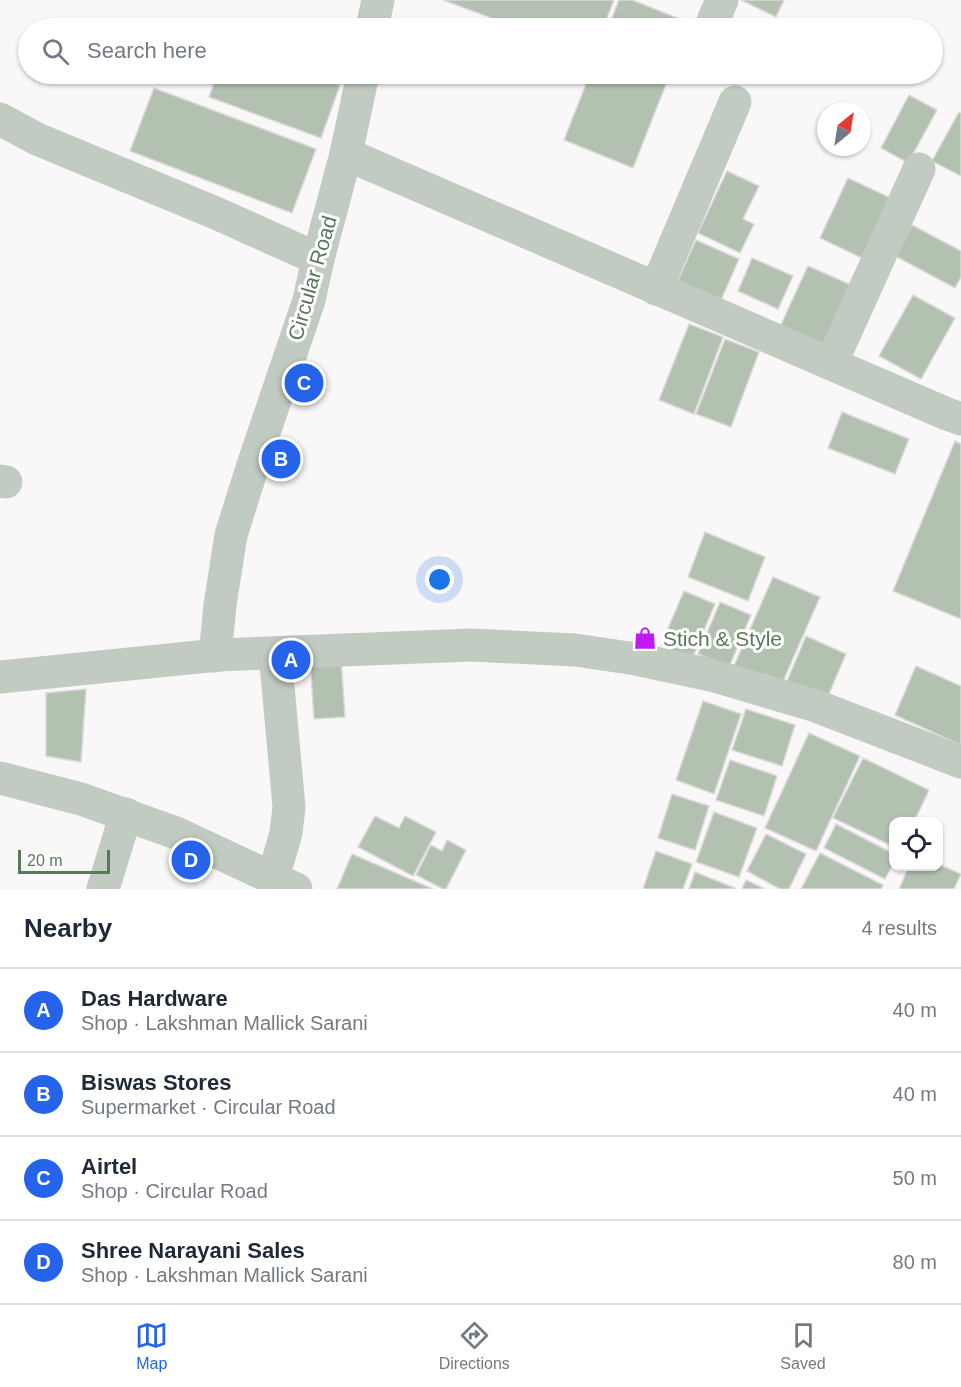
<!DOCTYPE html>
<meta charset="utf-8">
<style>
body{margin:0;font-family:Helvetica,sans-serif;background:#f6f6f7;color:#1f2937}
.controls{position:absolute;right:18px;bottom:18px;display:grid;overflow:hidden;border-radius:12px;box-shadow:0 2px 4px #0004}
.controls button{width:54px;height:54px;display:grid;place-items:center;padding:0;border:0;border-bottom:2px solid #e0e1e3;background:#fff;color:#1f2937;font:30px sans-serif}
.compass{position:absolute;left:817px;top:102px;width:54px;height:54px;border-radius:50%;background:#fff;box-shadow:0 2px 4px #0004;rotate:30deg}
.scale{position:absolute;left:18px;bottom:15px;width:92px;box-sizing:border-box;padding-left:6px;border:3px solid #5a7958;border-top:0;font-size:16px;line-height:21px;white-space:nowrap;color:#5a7958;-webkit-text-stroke:4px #fff;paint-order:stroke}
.you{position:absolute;left:440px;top:580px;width:21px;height:21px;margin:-15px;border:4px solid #fff;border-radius:50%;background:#1a73e8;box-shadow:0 0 0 9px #1a73e833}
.badge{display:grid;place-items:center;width:39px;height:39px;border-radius:50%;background:#2563eb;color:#fff;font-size:20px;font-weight:700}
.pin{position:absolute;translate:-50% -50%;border:3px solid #fff;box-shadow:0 2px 6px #0006}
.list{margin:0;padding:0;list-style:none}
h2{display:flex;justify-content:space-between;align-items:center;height:78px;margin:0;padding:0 24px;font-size:26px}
h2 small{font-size:20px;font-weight:400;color:#747a83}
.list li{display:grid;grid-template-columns:39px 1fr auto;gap:18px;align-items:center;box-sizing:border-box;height:84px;padding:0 24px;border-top:2px solid #e0e1e3}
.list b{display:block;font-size:22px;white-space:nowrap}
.list p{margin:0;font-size:20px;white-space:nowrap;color:#747a83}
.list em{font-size:20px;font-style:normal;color:#747a83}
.icon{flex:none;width:33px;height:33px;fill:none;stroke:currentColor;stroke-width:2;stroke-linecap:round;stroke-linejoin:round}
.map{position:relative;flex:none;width:961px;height:889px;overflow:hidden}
.search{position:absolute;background:#fff;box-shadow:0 2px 4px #0004;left:18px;right:18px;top:18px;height:66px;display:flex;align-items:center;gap:15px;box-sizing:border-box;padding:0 21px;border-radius:33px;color:#747a83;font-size:22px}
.sheet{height:414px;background:#fff}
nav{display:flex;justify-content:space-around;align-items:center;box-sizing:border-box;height:84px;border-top:2px solid #e0e1e3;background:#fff;font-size:16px;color:#747a83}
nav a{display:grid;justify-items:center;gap:3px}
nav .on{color:#2563eb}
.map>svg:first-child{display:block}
.building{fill:#b3c1b1;stroke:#dcd9da;stroke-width:1.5}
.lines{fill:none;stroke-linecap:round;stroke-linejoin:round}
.minor{stroke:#c2cbc2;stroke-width:33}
.labels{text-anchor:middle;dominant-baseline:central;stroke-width:6;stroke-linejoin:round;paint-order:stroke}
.street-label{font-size:21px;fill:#5a7958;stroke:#fff}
.poi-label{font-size:21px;fill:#5a7958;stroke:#fff;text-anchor:start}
</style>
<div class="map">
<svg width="961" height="889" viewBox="0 0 961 889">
<rect width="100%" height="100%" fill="#faf7f8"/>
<g class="building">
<path d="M 443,0 L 614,0 L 603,28 L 518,28 Z"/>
<path d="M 619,0 L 632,0 L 690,23 L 688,28 L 608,28 Z"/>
<path d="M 741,0 L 784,0 L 776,17 Z"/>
<path d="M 217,74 L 308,74 L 340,85 L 321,138 L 209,97 Z"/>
<path d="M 590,74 L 670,74 L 633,168 L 564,140 Z"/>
<path d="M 154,88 L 316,149 L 292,213 L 130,151 Z"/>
<path d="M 909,95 L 937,110 L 908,163 L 881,148 Z"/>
<path d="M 959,112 L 961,114 L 961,176 L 932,161 Z"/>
<path d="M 727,171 L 759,186 L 743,219 L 754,224 L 740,253 L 698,233 Z"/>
<path d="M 848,178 L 895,200 L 866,260 L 820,238 Z"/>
<path d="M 912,225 L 961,251 L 961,277 L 955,288 L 895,256 Z"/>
<path d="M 696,240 L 739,259 L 718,307 L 675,287 Z"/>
<path d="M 752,258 L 793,276 L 778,309 L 738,291 Z"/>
<path d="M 808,266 L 858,288 L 828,353 L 778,331 Z"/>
<path d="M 913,295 L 955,318 L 921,379 L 879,356 Z"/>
<path d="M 689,324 L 723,337 L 694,414 L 659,400 Z"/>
<path d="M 725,339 L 759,352 L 731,427 L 696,414 Z"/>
<path d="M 842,412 L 909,439 L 895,474 L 828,448 Z"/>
<path d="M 955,441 L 961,444 L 961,619 L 893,591 Z"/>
<path d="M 705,532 L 765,557 L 748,601 L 688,577 Z"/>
<path d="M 773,577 L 820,597 L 780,688 L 733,668 Z"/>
<path d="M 684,591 L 715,604 L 692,659 L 661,645 Z"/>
<path d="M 720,602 L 751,615 L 729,667 L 698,654 Z"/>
<path d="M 806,636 L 846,654 L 825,703 L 785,686 Z"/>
<path d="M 341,657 L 345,717 L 314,719 L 310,659 Z"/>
<path d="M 916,666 L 961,686 L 961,745 L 895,715 Z"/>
<path d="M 86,689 L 81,762 L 46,756 L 46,693 Z"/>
<path d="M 703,701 L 741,714 L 714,794 L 676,780 Z"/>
<path d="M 746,709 L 795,725 L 782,766 L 732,750 Z"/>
<path d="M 809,733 L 860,756 L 816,851 L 765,828 Z"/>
<path d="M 863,758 L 929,790 L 914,822 L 894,822 L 894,847 L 833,818 Z"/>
<path d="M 730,760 L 777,776 L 764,816 L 716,800 Z"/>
<path d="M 672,794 L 709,806 L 695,850 L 658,838 Z"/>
<path d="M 714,812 L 757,828 L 739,877 L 696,862 Z"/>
<path d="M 375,816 L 399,828 L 405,816 L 436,832 L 413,876 L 358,847 Z"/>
<path d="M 836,824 L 894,854 L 894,862 L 885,879 L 824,848 Z"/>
<path d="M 766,834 L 806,854 L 789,889 L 780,889 L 747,871 Z"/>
<path d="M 447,840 L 466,850 L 446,889 L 443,889 L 416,875 L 431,845 L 442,851 Z"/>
<path d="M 656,851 L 692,864 L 683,889 L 643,889 Z"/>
<path d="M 820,853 L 883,885 L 881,889 L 801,889 Z"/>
<path d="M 352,854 L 433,889 L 337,889 Z"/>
<path d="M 938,864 L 961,874 L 954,889 L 899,889 L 909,866 L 938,866 Z"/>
<path d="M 695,872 L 735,888 L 734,889 L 689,889 Z"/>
<path d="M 746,880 L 765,889 L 742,889 Z"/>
</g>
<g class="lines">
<g class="minor">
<path d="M 713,21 L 722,0"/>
<path d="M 372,28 L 378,0"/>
<path d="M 0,119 L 37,139 L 218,214 L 318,259"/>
<path d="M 346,154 L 947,414 L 961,419"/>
<path d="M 656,289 L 735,102"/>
<path d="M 831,364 L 919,169"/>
<path d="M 0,481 L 6,482"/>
<path d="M 215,656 L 220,605 L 231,535 L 253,465 L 309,300 L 318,259 L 346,154 L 363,74"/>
<path d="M 0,677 L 218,655 L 471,645 L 575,650 L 636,659 L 711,675 L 816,706 L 961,762"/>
<path d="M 0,778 L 81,799 L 176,833 L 296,889"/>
<path d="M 273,878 L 286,833 L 289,807 L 275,653"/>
<path d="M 103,889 L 126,814"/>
</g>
</g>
<defs>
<g id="shop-bare" transform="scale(1.8)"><path d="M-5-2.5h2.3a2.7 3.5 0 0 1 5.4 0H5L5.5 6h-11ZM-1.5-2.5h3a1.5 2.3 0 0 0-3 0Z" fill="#c01bf6" stroke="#fff" stroke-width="2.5" paint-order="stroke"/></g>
</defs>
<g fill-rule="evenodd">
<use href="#shop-bare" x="645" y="638"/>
</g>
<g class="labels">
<g class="street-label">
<text transform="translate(312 278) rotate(-74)">Circular Road</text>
</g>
<g class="poi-label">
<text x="663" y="638">Stich &amp; Style</text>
</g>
</g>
</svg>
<div class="controls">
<button><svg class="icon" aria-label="locate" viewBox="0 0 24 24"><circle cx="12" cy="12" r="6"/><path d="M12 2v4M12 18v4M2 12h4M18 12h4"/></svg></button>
</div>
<svg class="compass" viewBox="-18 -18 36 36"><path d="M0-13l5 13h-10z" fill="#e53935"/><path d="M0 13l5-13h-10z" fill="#747a83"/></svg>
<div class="scale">20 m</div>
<div class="you"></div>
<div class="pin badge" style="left:291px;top:660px">A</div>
<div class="pin badge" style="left:281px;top:459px">B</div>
<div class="pin badge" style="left:304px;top:383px">C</div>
<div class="pin badge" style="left:191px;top:860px">D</div>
<div class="search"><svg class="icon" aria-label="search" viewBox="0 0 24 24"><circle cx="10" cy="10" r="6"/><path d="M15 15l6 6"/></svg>Search here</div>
</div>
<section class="sheet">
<h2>Nearby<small>4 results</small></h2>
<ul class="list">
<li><span class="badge">A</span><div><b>Das Hardware</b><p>Shop · Lakshman Mallick Sarani</p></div><em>40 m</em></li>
<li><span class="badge">B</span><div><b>Biswas Stores</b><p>Supermarket · Circular Road</p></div><em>40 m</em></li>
<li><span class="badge">C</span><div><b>Airtel</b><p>Shop · Circular Road</p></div><em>50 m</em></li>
<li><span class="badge">D</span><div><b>Shree Narayani Sales</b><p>Shop · Lakshman Mallick Sarani</p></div><em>80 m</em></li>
</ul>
</section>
<nav>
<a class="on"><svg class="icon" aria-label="map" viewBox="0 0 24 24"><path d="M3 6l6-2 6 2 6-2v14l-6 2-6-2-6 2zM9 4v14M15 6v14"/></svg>Map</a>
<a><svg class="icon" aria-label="directions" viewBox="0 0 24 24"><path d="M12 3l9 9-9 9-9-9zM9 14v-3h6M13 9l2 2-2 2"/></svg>Directions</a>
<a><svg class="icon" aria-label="saved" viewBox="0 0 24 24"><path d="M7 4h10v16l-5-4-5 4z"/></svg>Saved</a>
</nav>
